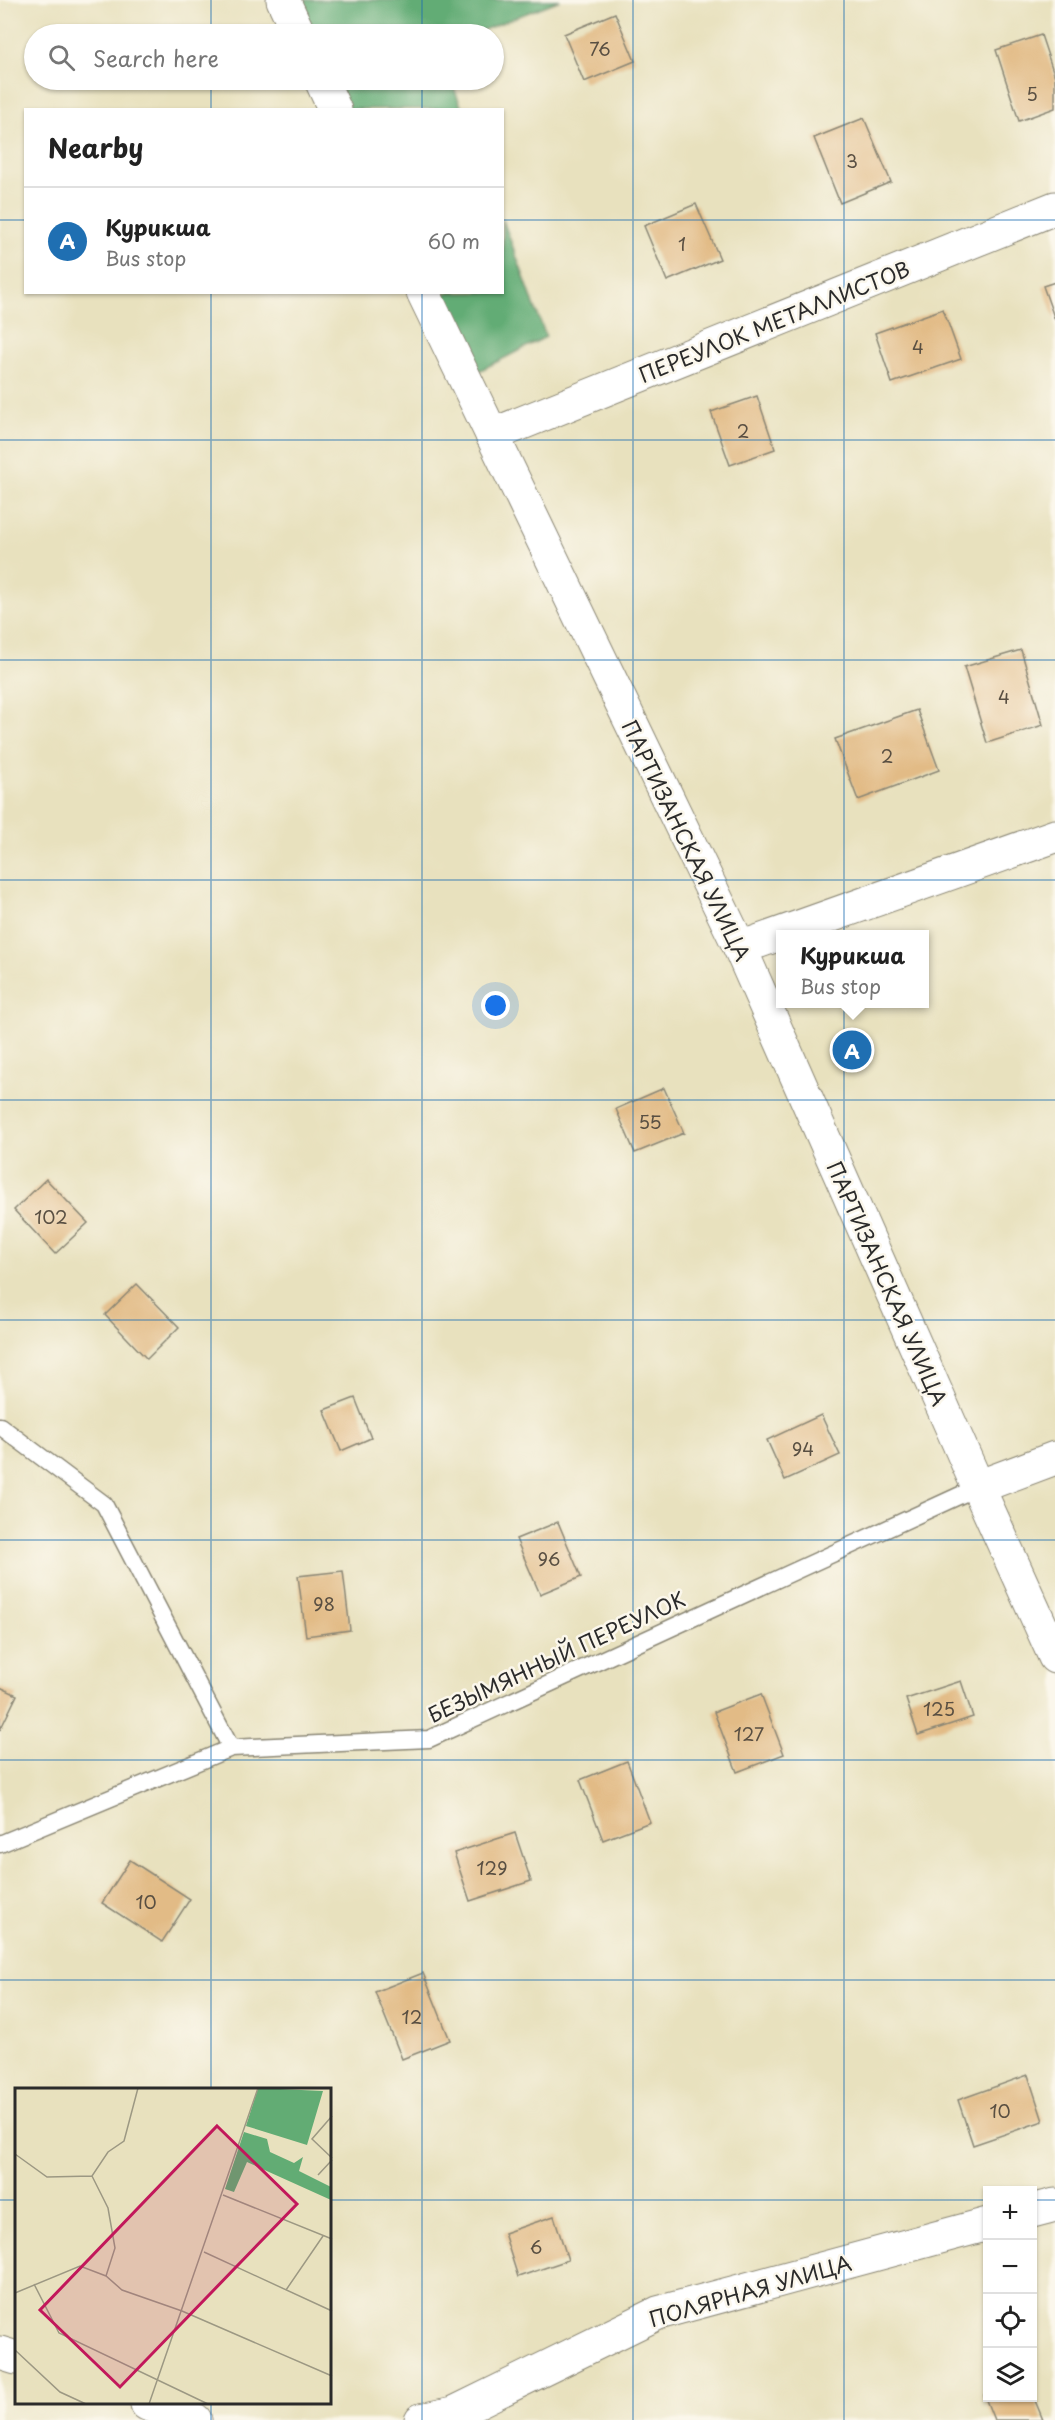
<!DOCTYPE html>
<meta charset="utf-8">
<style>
body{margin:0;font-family:"Playpen Sans",sans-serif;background:#f6f6f6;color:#222}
.controls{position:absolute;right:18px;bottom:18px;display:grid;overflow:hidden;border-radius:0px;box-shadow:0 2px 4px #0004}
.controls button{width:54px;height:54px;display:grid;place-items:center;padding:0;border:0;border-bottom:2px solid #e0e0e0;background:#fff;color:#222;font:30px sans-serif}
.you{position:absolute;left:496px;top:1006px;width:21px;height:21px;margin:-15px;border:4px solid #fff;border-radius:50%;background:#1a73e8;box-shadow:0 0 0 9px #1a73e833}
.badge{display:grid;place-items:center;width:39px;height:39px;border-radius:50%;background:#1f6fb2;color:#fff;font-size:20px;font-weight:700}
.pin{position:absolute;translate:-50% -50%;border:3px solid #fff;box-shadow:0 2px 6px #0006}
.popup{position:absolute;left:776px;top:930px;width:153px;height:78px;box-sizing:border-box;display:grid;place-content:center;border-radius:0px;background:#fff;filter:drop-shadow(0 2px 4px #0005);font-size:20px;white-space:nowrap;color:#767676}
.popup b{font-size:22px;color:#222}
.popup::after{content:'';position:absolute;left:50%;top:100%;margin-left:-12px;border:12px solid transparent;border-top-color:#fff}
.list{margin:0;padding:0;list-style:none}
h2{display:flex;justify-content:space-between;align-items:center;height:78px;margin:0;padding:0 24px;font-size:26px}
h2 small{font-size:20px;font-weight:400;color:#767676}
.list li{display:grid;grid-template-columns:39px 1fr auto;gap:18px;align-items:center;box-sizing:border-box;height:108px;padding:0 24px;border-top:2px solid #e0e0e0}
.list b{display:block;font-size:22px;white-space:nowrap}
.list p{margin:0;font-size:20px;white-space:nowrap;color:#767676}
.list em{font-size:20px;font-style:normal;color:#767676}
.icon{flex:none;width:33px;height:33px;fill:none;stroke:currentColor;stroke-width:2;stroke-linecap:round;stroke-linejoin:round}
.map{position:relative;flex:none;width:1055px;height:2420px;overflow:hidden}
.search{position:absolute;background:#fff;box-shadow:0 2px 4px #0004;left:24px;top:24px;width:480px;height:66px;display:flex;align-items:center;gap:15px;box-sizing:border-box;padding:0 21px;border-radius:33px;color:#767676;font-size:22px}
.panel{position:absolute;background:#fff;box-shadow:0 2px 4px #0004;left:24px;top:108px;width:480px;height:186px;border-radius:0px}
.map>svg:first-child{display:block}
.forest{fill:#62ac74;stroke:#466c50;stroke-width:1.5}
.building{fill:#e2bb86}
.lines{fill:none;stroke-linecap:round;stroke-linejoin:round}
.service-casing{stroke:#8a8674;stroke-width:19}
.minor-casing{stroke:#8a8674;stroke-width:35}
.tertiary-casing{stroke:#8a8674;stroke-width:35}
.service{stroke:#fff;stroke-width:16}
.minor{stroke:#fff;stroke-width:33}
.tertiary{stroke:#fff;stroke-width:33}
.grid{fill:none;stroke:#1f6fb2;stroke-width:1.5;stroke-opacity:0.55}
.labels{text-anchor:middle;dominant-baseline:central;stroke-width:5;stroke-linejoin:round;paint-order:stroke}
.number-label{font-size:18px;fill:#594f42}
.street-label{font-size:21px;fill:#2b2b2b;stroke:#fbf7ec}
.inset-road{fill:none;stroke:#9c9883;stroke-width:1.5}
.view{fill:#c2185b;fill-opacity:0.15;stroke:#c2185b;stroke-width:3}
.inset-edge{fill:none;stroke:#2b2b2b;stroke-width:3}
</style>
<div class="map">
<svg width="1055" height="2420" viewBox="0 0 1055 2420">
<rect width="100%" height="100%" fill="#fbf7ec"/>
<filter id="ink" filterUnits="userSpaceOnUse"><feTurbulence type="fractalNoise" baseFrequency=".0167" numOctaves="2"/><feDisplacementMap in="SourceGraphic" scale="12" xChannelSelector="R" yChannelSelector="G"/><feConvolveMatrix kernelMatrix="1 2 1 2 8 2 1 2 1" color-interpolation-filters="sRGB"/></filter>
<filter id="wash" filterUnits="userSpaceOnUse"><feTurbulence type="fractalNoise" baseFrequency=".008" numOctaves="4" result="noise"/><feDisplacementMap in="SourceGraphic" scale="24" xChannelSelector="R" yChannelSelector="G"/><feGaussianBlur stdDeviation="1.35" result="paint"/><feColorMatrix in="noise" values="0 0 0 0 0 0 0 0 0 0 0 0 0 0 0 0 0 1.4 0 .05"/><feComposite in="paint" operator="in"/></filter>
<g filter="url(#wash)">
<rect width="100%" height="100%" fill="#e8e1be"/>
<g class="forest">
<path d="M 283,0 L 560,0 L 473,34 L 299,34 Z"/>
<path d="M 321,80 L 451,80 L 462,109 L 335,109 Z"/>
<path d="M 503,220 L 546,337 L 465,378 L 423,293 L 502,292 Z"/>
</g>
<g id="blocks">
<g class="building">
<path d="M 615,13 L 635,61 L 584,82 L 564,34 Z"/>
<path d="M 1041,35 L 1055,77 L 1055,108 L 1019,121 L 996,50 Z"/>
<path d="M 864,118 L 891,182 L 840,203 L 814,138 Z"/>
<path d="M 696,204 L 720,259 L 667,281 L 644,226 Z"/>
<path d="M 1055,282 L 1055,320 L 1043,286 Z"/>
<path d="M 943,309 L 961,359 L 892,383 L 875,333 Z"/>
<path d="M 757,396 L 775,449 L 730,465 L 711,412 Z"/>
<path d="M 1021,650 L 1043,725 L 987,743 L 964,667 Z"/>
<path d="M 917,710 L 939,770 L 858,800 L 835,739 Z"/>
<path d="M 664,1088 L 684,1133 L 635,1153 L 616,1109 Z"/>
<path d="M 46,1179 L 88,1223 L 55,1254 L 14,1210 Z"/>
<path d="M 137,1284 L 179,1327 L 147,1359 L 105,1315 Z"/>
<path d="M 355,1398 L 371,1438 L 341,1451 L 324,1410 Z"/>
<path d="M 821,1415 L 840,1455 L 785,1480 L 767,1440 Z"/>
<path d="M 558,1522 L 581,1577 L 540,1594 L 516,1539 Z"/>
<path d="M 343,1571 L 350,1630 L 306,1636 L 298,1576 Z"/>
<path d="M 961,1681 L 973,1717 L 918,1735 L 906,1699 Z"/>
<path d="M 0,1687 L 17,1695 L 0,1730 Z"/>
<path d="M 761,1694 L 784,1754 L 737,1772 L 714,1712 Z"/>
<path d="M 627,1761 L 650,1822 L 603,1840 L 580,1780 Z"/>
<path d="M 515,1833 L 531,1881 L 470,1901 L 454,1853 Z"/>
<path d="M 130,1860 L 190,1899 L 162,1942 L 102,1903 Z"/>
<path d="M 423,1973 L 450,2040 L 402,2059 L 375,1992 Z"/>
<path d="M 1028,2075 L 1043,2121 L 973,2145 L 958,2100 Z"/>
<path d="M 554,2216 L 568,2260 L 518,2277 L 504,2233 Z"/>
<path d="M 988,2394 L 988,2398 L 1034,2398 L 1043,2420 L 994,2420 L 984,2395 Z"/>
</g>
</g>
</g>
<g filter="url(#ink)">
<use href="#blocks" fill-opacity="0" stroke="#8a8674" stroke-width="1.5"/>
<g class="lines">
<g class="service-casing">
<g id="service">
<path d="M 0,1426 L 104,1504 L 231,1748"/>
<path d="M 0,1844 L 231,1748 L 429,1739 L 978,1487"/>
</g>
</g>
<g class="minor-casing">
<g id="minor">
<path d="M 492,435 L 1055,208"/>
<path d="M 740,948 L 1055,836"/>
<path d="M 978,1487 L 1055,1657"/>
<path d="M 1032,2211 L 1055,2205"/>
<path d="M 0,2353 L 16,2358"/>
<path d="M 147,2404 L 195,2420"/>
<path d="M 421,2420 L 454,2413 L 658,2313 L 988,2224"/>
</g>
</g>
<g class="tertiary-casing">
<g id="tertiary">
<path d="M 283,0 L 299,34"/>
<path d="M 321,80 L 335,110"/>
<path d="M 423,292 L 740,948 L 978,1487 L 1055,1458"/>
</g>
</g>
<use href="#service" class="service"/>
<use href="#minor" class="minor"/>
<use href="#tertiary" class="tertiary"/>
</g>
</g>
<path class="grid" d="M 211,0 L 211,34M 422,0 L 422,34M 633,0 L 633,2420M 844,0 L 844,2420M 211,80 L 211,110M 422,80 L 422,110M 0,220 L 26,220M 502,220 L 1055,220M 211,292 L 211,2090M 422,292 L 422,2420M 0,440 L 1055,440M 0,660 L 1055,660M 0,880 L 1055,880M 0,1100 L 1055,1100M 0,1320 L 1055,1320M 0,1540 L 1055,1540M 0,1760 L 1055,1760M 0,1980 L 1055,1980M 0,2200 L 16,2200M 330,2200 L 988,2200M 1032,2200 L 1055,2200M 211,2404 L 211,2420"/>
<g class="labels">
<g class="number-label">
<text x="600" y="48">76</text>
<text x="1032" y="93">5</text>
<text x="852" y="160">3</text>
<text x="682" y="243">1</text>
<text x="918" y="346">4</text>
<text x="743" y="430">2</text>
<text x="1004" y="696">4</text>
<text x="887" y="755">2</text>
<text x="650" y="1121">55</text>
<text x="51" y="1216">102</text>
<text x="803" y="1448">94</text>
<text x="549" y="1558">96</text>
<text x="324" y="1603">98</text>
<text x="939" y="1708">125</text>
<text x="749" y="1733">127</text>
<text x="492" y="1867">129</text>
<text x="146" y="1901">10</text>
<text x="412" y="2016">12</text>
<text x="1000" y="2110">10</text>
<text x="536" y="2246">6</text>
</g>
<g class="street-label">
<text transform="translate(774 321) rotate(-22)">ПЕРЕУЛОК МЕТАЛЛИСТОВ</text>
<text transform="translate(687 840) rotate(64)">ПАРТИЗАНСКАЯ УЛИЦА</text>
<text transform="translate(888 1283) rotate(66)">ПАРТИЗАНСКАЯ УЛИЦА</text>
<text transform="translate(556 1656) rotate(-25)">БЕЗЫМЯННЫЙ ПЕРЕУЛОК</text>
<text transform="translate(750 2290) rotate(-16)">ПОЛЯРНАЯ УЛИЦА</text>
</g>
</g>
<g transform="translate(15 2088)">
<rect width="316" height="316" fill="#e8e1be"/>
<path d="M 243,0 L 308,3 L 292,57 L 231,38 ZM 229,44 L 252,51 L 255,64 L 279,75 L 288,69 L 284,83 L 316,99 L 316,112 L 232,74 L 219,104 L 210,101 Z" fill="#62ac74"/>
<path class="inset-road" d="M 317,28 L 297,51 L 317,70M 0,66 L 32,89 L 77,88 L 93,64 L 109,53 L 123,0M 303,87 L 317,72M 77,88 L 93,120 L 100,160 L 91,188M 208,107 L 317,151M 189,164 L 317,223M 19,196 L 44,245 L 193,316M 271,202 L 308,148M 0,205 L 65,178 L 91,188 L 107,202 L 167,223 L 317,288M 0,262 L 45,304 L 71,316M 134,316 L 243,0"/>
<path class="view" d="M 202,38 L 282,116 L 105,299 L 25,222 Z"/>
<rect width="316" height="316" class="inset-edge"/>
</g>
</svg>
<div class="controls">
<button>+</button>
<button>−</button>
<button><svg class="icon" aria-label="locate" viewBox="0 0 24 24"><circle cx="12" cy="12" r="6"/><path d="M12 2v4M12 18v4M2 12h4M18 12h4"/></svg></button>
<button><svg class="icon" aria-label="layers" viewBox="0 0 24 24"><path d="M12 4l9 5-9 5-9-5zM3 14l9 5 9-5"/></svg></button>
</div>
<div class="you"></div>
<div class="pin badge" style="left:852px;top:1050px">A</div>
<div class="popup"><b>Курикша</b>Bus stop</div>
<div class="search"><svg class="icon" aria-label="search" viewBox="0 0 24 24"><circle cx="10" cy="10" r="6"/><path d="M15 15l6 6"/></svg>Search here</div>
<section class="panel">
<h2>Nearby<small></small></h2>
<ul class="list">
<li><span class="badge">A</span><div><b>Курикша</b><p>Bus stop</p></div><em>60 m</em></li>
</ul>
</section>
</div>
